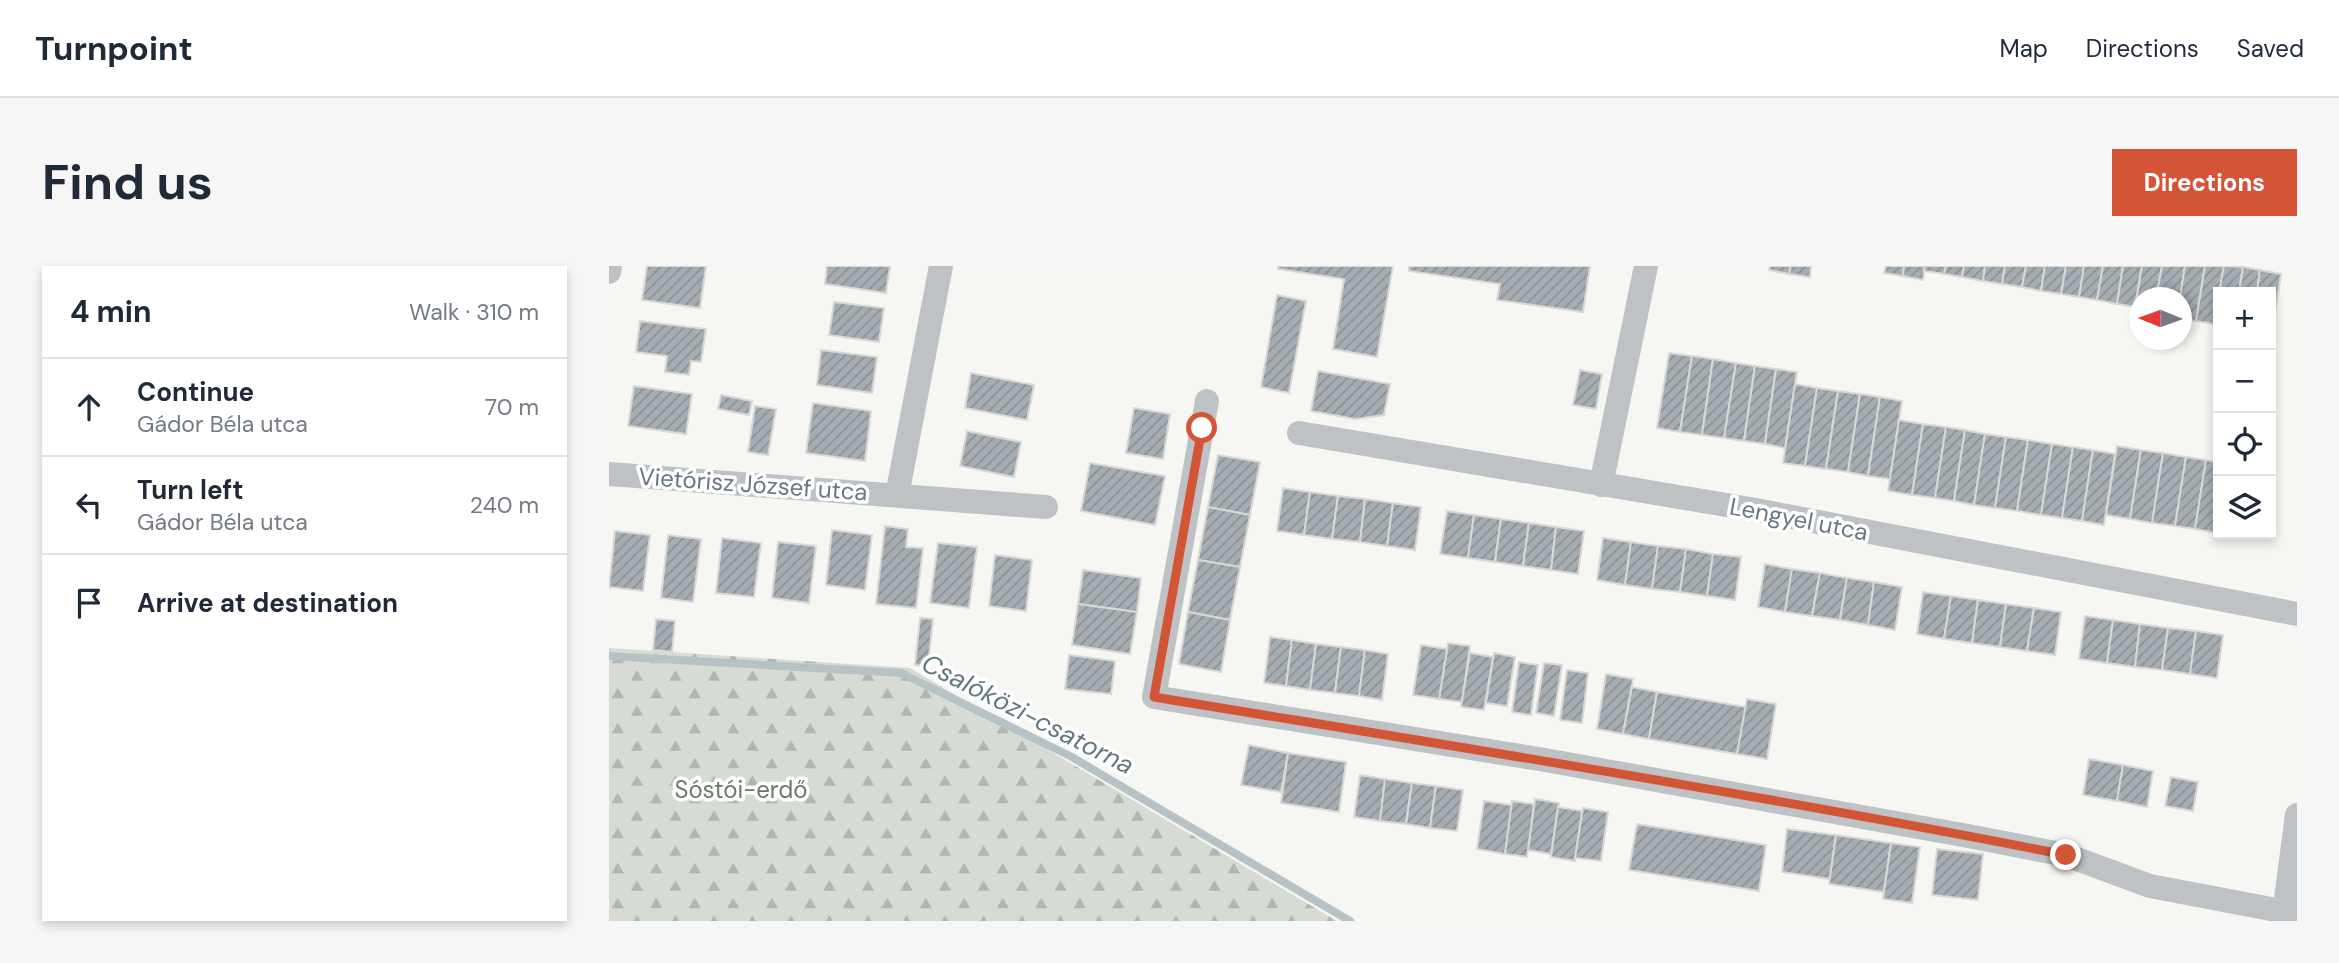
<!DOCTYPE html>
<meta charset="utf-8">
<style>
body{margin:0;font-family:"DM Sans",sans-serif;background:#f6f6f7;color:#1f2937}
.controls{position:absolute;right:21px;top:21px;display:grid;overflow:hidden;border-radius:0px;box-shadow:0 4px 10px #0003}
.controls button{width:63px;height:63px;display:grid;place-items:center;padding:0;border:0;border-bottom:2px solid #e0e1e3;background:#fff;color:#1f2937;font:35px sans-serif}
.compass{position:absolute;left:1520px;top:21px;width:63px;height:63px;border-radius:50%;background:#fff;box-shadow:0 4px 10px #0003;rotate:271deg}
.stop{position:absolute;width:21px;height:21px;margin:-16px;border:5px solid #d35437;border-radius:50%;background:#fff}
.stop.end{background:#d35437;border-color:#fff;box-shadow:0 2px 7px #0008}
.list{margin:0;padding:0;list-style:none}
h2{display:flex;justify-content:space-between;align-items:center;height:91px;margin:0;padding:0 28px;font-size:30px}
h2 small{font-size:23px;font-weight:400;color:#747a83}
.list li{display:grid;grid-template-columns:46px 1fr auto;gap:21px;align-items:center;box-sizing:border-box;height:98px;padding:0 28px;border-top:2px solid #e0e1e3}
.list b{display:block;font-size:26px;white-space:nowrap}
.list p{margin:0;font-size:23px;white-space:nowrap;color:#747a83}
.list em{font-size:23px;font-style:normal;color:#747a83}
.icon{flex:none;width:38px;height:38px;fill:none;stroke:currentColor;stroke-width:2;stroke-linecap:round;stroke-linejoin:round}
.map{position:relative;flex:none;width:1688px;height:655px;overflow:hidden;border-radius:0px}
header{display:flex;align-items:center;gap:42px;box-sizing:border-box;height:98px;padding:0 35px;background:#fff;border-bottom:2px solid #e0e1e3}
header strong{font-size:33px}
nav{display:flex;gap:38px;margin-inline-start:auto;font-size:24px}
.intro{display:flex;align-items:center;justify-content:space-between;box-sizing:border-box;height:168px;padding:0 42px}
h1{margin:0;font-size:49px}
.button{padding:18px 32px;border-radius:0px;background:#d35437;color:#fff;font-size:24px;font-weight:700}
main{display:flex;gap:42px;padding:0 42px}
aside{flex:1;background:#fff;border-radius:0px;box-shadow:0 4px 10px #0003}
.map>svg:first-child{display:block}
.forest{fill:url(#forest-firs)}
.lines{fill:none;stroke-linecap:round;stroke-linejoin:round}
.stream{stroke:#b6c2c5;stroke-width:8}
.building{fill:url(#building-hatch);stroke:#d8d8d6;stroke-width:2}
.street{stroke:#bec2c5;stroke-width:24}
.route{stroke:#d35437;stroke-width:9}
.labels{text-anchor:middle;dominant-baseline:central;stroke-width:7;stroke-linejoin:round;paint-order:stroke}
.street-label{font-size:24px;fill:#687781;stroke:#fff}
.park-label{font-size:24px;fill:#6b7966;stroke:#fff}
.water-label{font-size:26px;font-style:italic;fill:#63787e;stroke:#fff}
</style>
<header>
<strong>Turnpoint</strong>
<nav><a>Map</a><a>Directions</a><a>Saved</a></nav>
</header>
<div class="intro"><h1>Find us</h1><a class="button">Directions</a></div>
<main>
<aside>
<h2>4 min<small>Walk · 310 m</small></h2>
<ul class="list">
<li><svg class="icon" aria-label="ahead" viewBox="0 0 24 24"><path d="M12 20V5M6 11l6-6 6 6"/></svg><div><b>Continue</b><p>Gádor Béla utca</p></div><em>70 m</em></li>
<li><svg class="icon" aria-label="left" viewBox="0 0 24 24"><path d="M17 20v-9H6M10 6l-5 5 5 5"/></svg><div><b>Turn left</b><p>Gádor Béla utca</p></div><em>240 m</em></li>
<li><svg class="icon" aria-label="arrive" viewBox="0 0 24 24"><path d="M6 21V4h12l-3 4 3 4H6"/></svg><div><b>Arrive at destination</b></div></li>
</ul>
</aside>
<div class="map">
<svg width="1688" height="655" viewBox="0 0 1688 655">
<defs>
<pattern id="forest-firs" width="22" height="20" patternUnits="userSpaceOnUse" patternTransform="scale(1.75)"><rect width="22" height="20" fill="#d6dbd3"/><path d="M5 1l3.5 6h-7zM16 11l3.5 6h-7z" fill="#b1b6b1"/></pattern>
<pattern id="building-hatch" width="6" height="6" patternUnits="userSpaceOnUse" patternTransform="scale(1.75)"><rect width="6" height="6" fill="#a6adb2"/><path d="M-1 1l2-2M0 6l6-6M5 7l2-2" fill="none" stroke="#8b9296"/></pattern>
</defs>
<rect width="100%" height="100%" fill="#f6f6f3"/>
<path class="forest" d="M 0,382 L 301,402 L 728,655 L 0,655 Z"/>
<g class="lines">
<path class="stream" d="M 0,390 L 292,407 L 461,490 L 741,655"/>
</g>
<g class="building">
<path d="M 38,0 L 97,0 L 91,42 L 33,34 Z"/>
<path d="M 218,0 L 281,0 L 277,27 L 216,18 Z"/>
<path d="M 670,0 L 784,0 L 768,91 L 724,83 L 735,13 L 669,3 Z"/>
<path d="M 800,0 L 981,0 L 974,46 L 888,34 L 891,18 L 800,5 Z"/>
<path d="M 1161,0 L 1182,0 L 1180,8 L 1160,4 Z"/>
<path d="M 1182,0 L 1202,0 L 1201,11 L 1180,8 Z"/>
<path d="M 1277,0 L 1295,0 L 1294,10 L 1275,7 Z"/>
<path d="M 1295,0 L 1316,0 L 1314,14 L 1294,10 Z"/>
<path d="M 1316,0 L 1337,0 L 1335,8 L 1315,5 Z"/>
<path d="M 1337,0 L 1355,0 L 1353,11 L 1335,8 Z"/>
<path d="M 1355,0 L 1376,0 L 1374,15 L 1353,11 Z"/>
<path d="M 1376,0 L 1396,0 L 1393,18 L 1374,15 Z"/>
<path d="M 1396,0 L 1417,0 L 1413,21 L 1393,18 Z"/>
<path d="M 1417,0 L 1436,0 L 1432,25 L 1413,21 Z"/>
<path d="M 1436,0 L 1457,0 L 1452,28 L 1432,25 Z"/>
<path d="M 1457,0 L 1475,0 L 1470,31 L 1452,28 Z"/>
<path d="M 1475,0 L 1494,0 L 1488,34 L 1470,31 Z"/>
<path d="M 1494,0 L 1514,0 L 1508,38 L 1488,34 Z"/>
<path d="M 1514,0 L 1533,0 L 1526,41 L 1508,38 Z"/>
<path d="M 1533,0 L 1553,0 L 1547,32 L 1531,32 L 1531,42 L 1526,41 Z"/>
<path d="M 1553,0 L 1576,0 L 1571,32 L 1547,32 Z"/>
<path d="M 1576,0 L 1596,0 L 1587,55 L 1573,53 L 1573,32 L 1571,32 Z"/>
<path d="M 1596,0 L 1615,0 L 1605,58 L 1587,55 Z"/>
<path d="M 1615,0 L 1634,1 L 1630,26 L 1610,26 Z"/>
<path d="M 1634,1 L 1651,4 L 1648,26 L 1630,26 Z"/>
<path d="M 1651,4 L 1672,8 L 1663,68 L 1662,26 L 1648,26 Z"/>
<path d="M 668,29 L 697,35 L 680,127 L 652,121 Z"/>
<path d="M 225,36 L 275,42 L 270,76 L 220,69 Z"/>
<path d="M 31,55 L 97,63 L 92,96 L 82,95 L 80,109 L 56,106 L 58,90 L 27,86 Z"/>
<path d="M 212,84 L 268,91 L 263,127 L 208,119 Z"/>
<path d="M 1060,87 L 1083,90 L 1071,166 L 1048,162 Z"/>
<path d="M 1083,90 L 1104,93 L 1093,169 L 1071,166 Z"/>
<path d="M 1104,93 L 1127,97 L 1115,172 L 1093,169 Z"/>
<path d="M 1127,97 L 1146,100 L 1135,175 L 1115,172 Z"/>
<path d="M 1146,100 L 1167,103 L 1156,178 L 1135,175 Z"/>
<path d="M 1167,103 L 1188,106 L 1176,182 L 1156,178 Z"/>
<path d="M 971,104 L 993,108 L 987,143 L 964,139 Z"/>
<path d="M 709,105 L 781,118 L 775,149 L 746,153 L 702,145 Z"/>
<path d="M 362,107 L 425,119 L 418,154 L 356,142 Z"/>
<path d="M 1186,118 L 1208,122 L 1196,200 L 1174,197 Z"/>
<path d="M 25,120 L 83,128 L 77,168 L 19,160 Z"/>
<path d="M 1208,122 L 1229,125 L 1217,203 L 1196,200 Z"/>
<path d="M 1229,125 L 1251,128 L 1239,206 L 1217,203 Z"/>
<path d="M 1251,128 L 1271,131 L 1259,210 L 1239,206 Z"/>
<path d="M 112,129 L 143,135 L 140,149 L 109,143 Z"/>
<path d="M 1271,131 L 1293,135 L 1281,213 L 1259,210 Z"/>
<path d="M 204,137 L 262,145 L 256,195 L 197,187 Z"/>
<path d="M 146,140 L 167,143 L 159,189 L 139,186 Z"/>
<path d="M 525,142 L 561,148 L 554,193 L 517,187 Z"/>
<path d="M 1290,154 L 1314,158 L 1303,229 L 1279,225 Z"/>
<path d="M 1314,158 L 1337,161 L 1326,232 L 1303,229 Z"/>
<path d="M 1337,161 L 1356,164 L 1345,235 L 1326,232 Z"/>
<path d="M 1356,164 L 1376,168 L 1365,239 L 1345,235 Z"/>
<path d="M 358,165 L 412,176 L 405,211 L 351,200 Z"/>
<path d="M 1376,168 L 1397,171 L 1386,242 L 1365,239 Z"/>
<path d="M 1397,171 L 1419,174 L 1408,245 L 1386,242 Z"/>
<path d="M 1419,174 L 1443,178 L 1432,249 L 1408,245 Z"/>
<path d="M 1443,178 L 1464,181 L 1453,252 L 1432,249 Z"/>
<path d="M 1508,180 L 1532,184 L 1521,253 L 1497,249 Z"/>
<path d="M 1464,181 L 1484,184 L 1473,255 L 1453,252 Z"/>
<path d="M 1484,184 L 1506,188 L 1495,259 L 1473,255 Z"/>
<path d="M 1532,184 L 1554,187 L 1543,257 L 1521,253 Z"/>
<path d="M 1554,187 L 1577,191 L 1566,260 L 1543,257 Z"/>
<path d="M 609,189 L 651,196 L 641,249 L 599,241 Z"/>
<path d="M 1577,191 L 1597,194 L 1586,263 L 1566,260 Z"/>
<path d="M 1597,194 L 1609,196 L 1608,267 L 1586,263 Z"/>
<path d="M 481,197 L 556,210 L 546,259 L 472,245 Z"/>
<path d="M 674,222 L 701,226 L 695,269 L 668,265 Z"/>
<path d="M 701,226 L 729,230 L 723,273 L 695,269 Z"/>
<path d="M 729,230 L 756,233 L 751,276 L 723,273 Z"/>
<path d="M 756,233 L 784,237 L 778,280 L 751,276 Z"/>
<path d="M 784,237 L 812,241 L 806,284 L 778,280 Z"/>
<path d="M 599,241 L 641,249 L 631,301 L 589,294 Z"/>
<path d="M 838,245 L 865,249 L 859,292 L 831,288 Z"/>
<path d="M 865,249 L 892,253 L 886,296 L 859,292 Z"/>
<path d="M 892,253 L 920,257 L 914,300 L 886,296 Z"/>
<path d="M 920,257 L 947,261 L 942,304 L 914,300 Z"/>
<path d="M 276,260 L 299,263 L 297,281 L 314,282 L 307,342 L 267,338 Z"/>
<path d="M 947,261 L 975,265 L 969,308 L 942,304 Z"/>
<path d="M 223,264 L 263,269 L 256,324 L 217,319 Z"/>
<path d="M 6,265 L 41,269 L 34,325 L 0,321 Z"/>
<path d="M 59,269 L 92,273 L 84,336 L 52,332 Z"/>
<path d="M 113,272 L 152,277 L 145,331 L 107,327 Z"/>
<path d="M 994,272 L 1022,276 L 1016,319 L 988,314 Z"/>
<path d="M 169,276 L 207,280 L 200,337 L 163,332 Z"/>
<path d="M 1022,276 L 1049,280 L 1043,323 L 1016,319 Z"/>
<path d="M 329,277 L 368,281 L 360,342 L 321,337 Z"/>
<path d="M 1049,280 L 1077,283 L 1071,326 L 1043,323 Z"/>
<path d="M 1077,283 L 1104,288 L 1098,330 L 1071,326 Z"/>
<path d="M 1104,288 L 1132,291 L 1126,334 L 1098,330 Z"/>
<path d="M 386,289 L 423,294 L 417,345 L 380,340 Z"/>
<path d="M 589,294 L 631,301 L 621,354 L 579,346 Z"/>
<path d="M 1156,298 L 1183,303 L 1176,346 L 1149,341 Z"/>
<path d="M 1183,303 L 1211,307 L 1203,350 L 1176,346 Z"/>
<path d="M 474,304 L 532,312 L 528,346 L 469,338 Z"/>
<path d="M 1211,307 L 1238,312 L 1231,354 L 1203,350 Z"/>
<path d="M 1238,312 L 1265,316 L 1259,359 L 1231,354 Z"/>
<path d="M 1265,316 L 1293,321 L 1286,364 L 1259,359 Z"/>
<path d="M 1314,326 L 1342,330 L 1335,373 L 1308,368 Z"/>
<path d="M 1342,330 L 1369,334 L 1363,377 L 1335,373 Z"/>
<path d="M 1369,334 L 1397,338 L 1391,381 L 1363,377 Z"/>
<path d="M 469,338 L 528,346 L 521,388 L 463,379 Z"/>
<path d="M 1397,338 L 1425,342 L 1418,385 L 1391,381 Z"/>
<path d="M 1425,342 L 1452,346 L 1446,389 L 1418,385 Z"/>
<path d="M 579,346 L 621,354 L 612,406 L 570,398 Z"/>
<path d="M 1476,350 L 1504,354 L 1498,397 L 1470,393 Z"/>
<path d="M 311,352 L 324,353 L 319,400 L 306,399 Z"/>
<path d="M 47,353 L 66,355 L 63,386 L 44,384 Z"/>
<path d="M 1504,354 L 1531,358 L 1526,401 L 1498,397 Z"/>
<path d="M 1531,358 L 1559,362 L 1553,404 L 1526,401 Z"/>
<path d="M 1559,362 L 1587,365 L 1581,408 L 1553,404 Z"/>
<path d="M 1587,365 L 1614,369 L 1608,412 L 1581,408 Z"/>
<path d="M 661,371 L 683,374 L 677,420 L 655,417 Z"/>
<path d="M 683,374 L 707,378 L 701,424 L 677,420 Z"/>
<path d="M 839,377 L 861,380 L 853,436 L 830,433 Z"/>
<path d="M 707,378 L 732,381 L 726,427 L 701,424 Z"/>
<path d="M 812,379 L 838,383 L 830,433 L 804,429 Z"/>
<path d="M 732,381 L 756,384 L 750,430 L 726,427 Z"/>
<path d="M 756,384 L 779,388 L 773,434 L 750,430 Z"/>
<path d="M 861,387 L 884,391 L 875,444 L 852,441 Z"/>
<path d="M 885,387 L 906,391 L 898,440 L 877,437 Z"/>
<path d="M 460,389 L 506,395 L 502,428 L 456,423 Z"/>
<path d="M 910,396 L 929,399 L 922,449 L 903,446 Z"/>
<path d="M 935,397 L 953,399 L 945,450 L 927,447 Z"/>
<path d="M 958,404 L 979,407 L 973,457 L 951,454 Z"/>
<path d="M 997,408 L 1024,413 L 1014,468 L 988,463 Z"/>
<path d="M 1023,421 L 1048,426 L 1040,473 L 1014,468 Z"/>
<path d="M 1048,426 L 1137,441 L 1128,488 L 1040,473 Z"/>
<path d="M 1138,433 L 1167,438 L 1158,493 L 1128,488 Z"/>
<path d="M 640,479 L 679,487 L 672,526 L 632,519 Z"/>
<path d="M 679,487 L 737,496 L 730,546 L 672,537 Z"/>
<path d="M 1480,493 L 1514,499 L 1508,535 L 1474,529 Z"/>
<path d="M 1514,499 L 1544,505 L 1538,541 L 1508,535 Z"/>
<path d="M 751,509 L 776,513 L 771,555 L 745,551 Z"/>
<path d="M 1562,511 L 1589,516 L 1584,545 L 1556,540 Z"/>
<path d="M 776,513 L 803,517 L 797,558 L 771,555 Z"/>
<path d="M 803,517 L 827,520 L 821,562 L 797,558 Z"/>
<path d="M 827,520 L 854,524 L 848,565 L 821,562 Z"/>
<path d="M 926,533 L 950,537 L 942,588 L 919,584 Z"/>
<path d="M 875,535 L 903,539 L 896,588 L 868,583 Z"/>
<path d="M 903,535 L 925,538 L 918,591 L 896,588 Z"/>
<path d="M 949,541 L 973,545 L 966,595 L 942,591 Z"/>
<path d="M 974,542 L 999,546 L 992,595 L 966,592 Z"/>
<path d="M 1028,558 L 1157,579 L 1150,625 L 1020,604 Z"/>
<path d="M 1178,563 L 1227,569 L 1221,613 L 1173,606 Z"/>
<path d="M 1227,569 L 1282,577 L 1275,626 L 1220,618 Z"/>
<path d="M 1282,577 L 1311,581 L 1303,637 L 1274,633 Z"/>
<path d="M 1328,583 L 1374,588 L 1369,634 L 1323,629 Z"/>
</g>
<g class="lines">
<g class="street">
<path d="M 0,6 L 1,0"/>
<path d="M 598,135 L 545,431 L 936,494 L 1359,570 L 1457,589 L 1541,620 L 1688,648"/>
<path d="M 690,167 L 1147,244 L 1688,348"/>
<path d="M 0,208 L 437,241"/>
<path d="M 992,219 L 1037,0"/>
<path d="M 288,229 L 332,0"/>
<path d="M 1674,655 L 1688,549"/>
</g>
</g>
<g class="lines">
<path class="route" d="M 593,162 L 545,431 C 849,481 1154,529 1457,589"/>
</g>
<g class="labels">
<g class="street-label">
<text transform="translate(144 218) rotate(4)">Vietórisz József utca</text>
<text transform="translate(1190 253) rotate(11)">Lengyel utca</text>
</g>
<g class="park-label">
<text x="132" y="523">Sóstói-erdő</text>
</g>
<g class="water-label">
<text transform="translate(419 448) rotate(27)">Csalóközi-csatorna</text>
</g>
</g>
</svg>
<div class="controls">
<button>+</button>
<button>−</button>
<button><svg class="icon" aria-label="locate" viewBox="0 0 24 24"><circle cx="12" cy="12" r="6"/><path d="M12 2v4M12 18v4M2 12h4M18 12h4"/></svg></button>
<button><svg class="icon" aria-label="layers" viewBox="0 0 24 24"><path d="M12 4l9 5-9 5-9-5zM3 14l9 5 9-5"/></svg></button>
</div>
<svg class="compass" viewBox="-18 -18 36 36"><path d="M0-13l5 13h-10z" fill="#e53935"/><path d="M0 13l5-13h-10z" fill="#747a83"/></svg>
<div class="stop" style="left:593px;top:162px"></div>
<div class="stop end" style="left:1457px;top:589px"></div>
</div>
</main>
